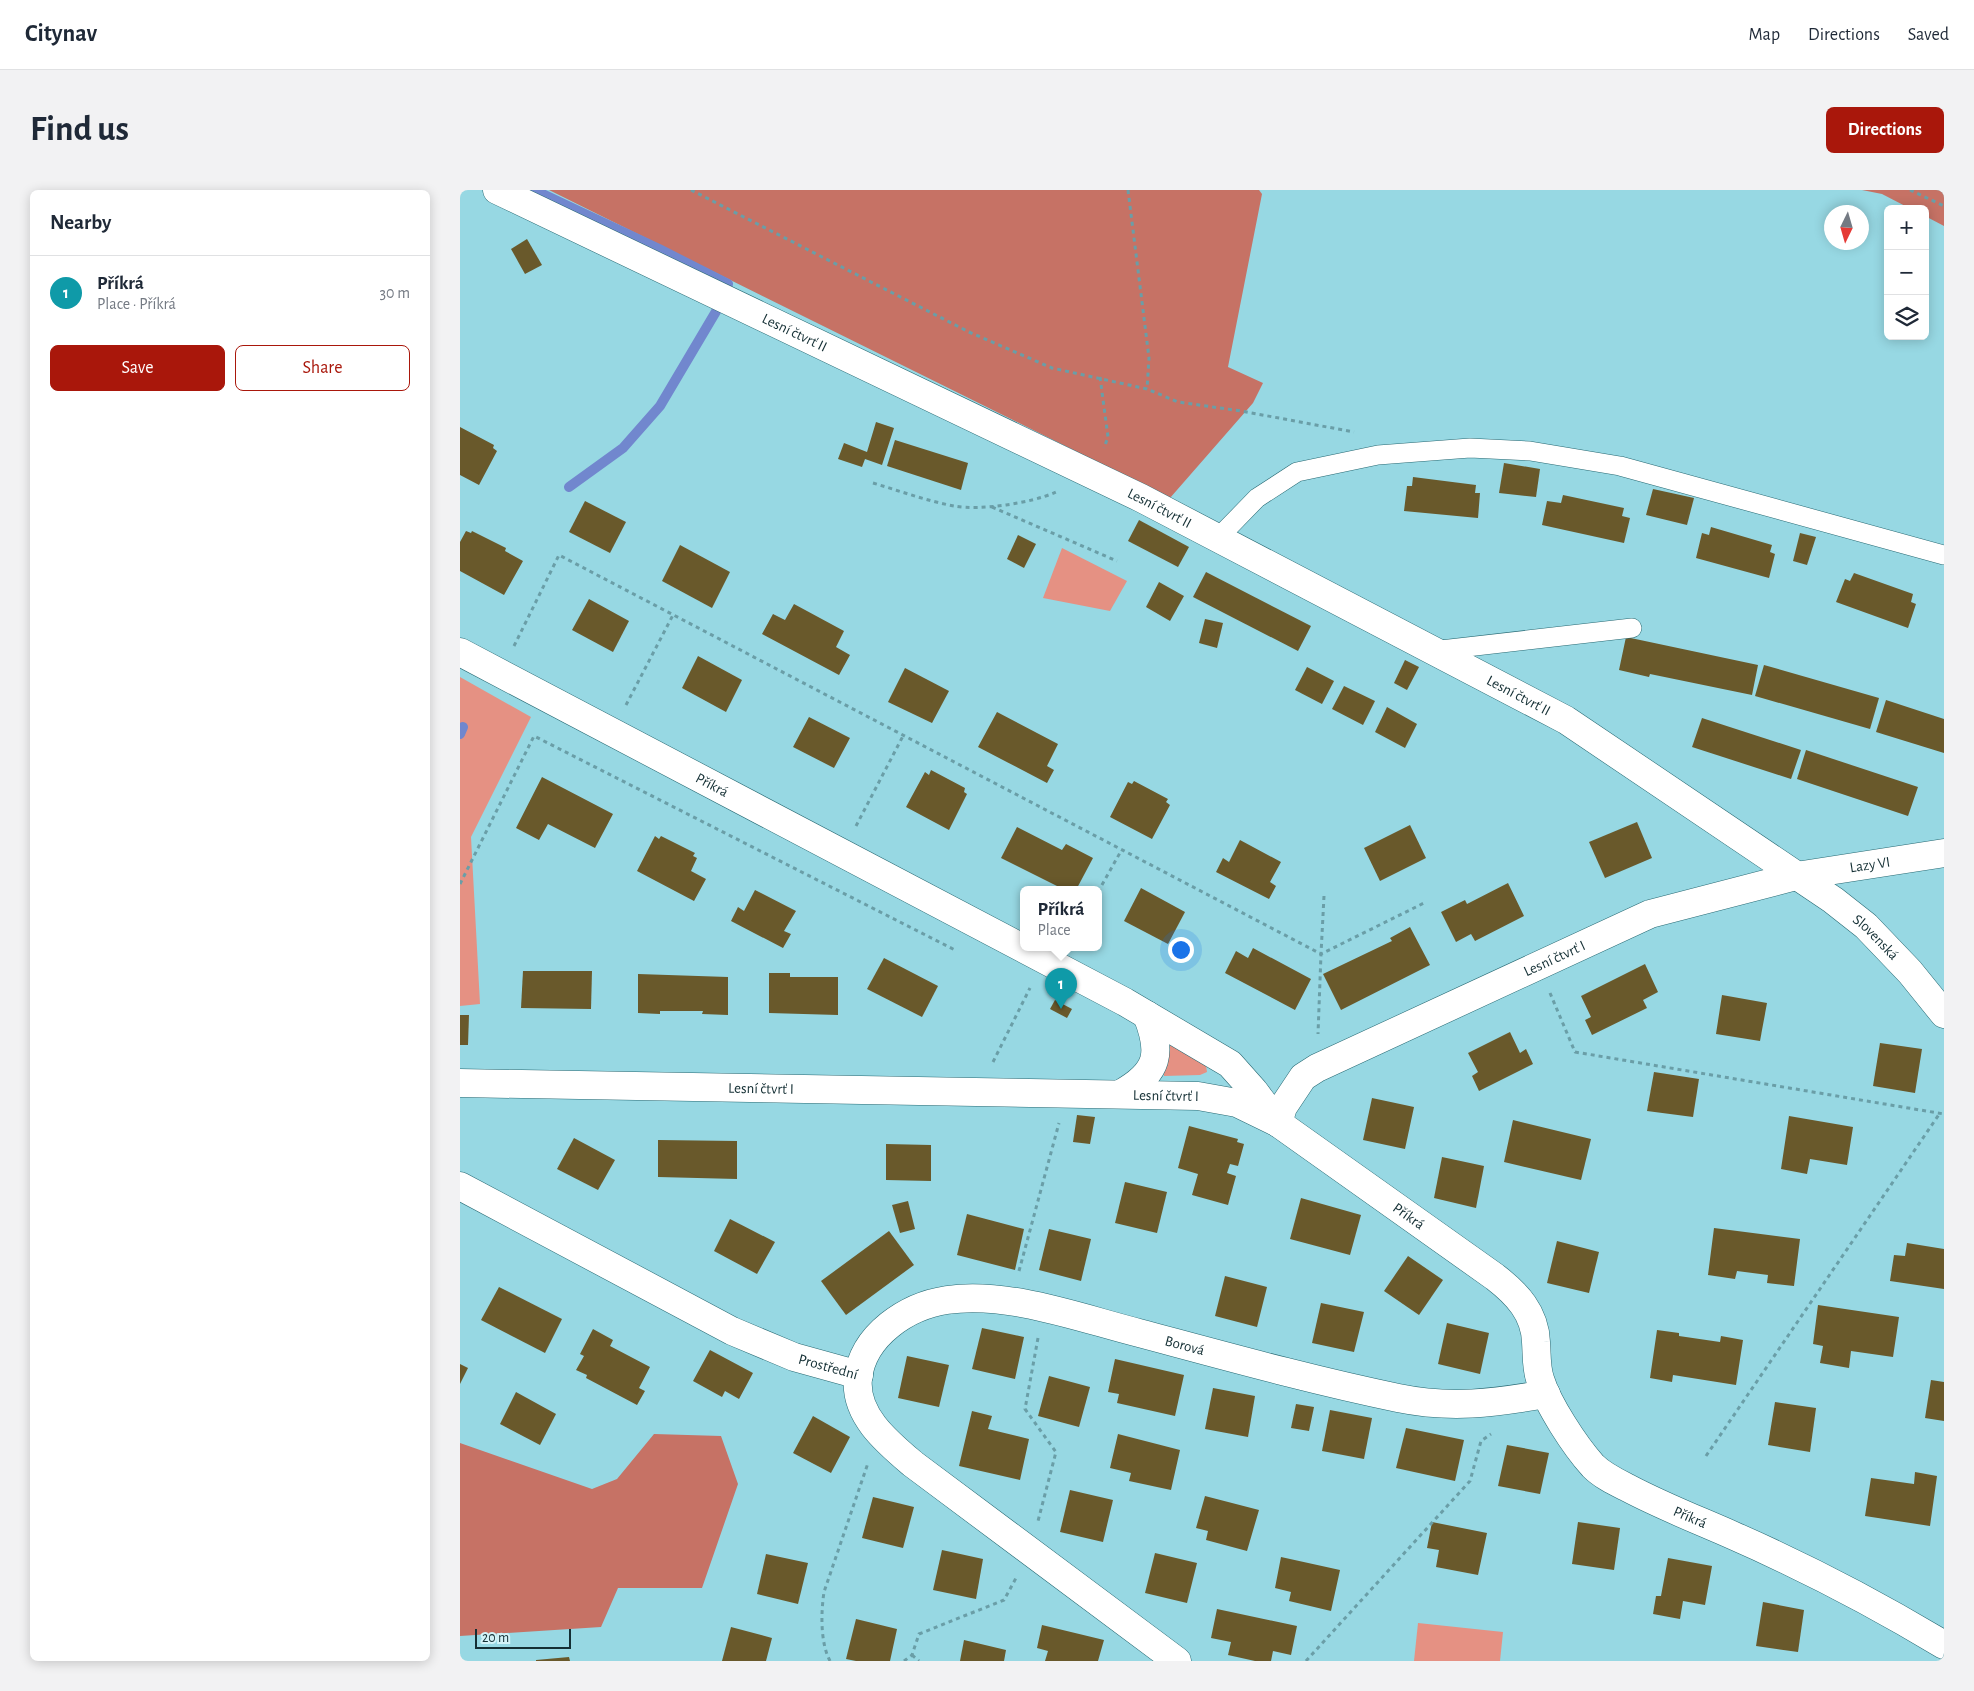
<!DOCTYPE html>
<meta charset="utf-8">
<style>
body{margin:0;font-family:"Alegreya Sans",sans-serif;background:#f2f2f3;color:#1f2937}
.controls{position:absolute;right:15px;top:15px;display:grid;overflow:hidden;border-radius:8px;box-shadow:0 2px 12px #0003}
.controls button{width:45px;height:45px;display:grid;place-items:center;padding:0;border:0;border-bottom:1px solid #e0e1e3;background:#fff;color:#1f2937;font:25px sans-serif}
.compass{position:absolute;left:1364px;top:15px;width:45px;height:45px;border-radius:50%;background:#fff;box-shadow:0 2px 12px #0003;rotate:185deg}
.scale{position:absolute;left:15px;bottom:12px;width:96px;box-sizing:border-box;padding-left:5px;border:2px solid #142f34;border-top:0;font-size:14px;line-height:18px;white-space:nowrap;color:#142f34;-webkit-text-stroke:4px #d3f3f8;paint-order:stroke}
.you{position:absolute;left:720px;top:759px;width:18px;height:18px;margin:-12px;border:4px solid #fff;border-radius:50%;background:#1a73e8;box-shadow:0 0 0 8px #1a73e833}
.badge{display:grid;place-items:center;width:32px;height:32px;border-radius:50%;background:#a9170b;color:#fff;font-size:16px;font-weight:700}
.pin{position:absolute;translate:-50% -41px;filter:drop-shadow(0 1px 2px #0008)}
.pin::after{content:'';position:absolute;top:26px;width:18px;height:15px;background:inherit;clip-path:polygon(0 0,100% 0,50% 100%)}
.popup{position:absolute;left:560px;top:696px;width:82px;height:65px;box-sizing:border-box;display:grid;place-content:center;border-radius:8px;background:#fff;filter:drop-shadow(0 1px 4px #0005);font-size:16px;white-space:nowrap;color:#747a83}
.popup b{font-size:19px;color:#1f2937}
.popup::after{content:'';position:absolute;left:50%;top:100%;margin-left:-10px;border:10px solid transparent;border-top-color:#fff}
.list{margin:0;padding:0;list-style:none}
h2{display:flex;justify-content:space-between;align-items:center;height:65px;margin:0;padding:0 20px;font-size:21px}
h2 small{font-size:16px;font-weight:400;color:#747a83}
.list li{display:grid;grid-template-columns:32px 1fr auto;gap:15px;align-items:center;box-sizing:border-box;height:75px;padding:0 20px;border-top:1px solid #e0e1e3}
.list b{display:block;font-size:19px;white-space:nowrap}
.list p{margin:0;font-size:16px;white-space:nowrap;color:#747a83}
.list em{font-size:16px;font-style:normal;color:#747a83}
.actions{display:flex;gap:10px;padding:15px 20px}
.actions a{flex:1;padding:11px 0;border:1px solid #a9170b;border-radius:8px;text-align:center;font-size:18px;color:#a9170b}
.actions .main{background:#a9170b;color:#fff}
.icon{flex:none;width:28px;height:28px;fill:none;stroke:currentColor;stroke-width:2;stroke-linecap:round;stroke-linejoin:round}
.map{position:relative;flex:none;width:1484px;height:1471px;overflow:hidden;border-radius:8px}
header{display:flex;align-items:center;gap:30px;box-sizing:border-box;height:70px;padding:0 25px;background:#fff;border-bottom:1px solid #e0e1e3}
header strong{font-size:24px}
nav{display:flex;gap:28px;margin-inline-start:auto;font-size:18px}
.intro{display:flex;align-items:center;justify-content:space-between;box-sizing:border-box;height:120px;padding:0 30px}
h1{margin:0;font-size:35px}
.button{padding:12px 22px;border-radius:8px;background:#a9170b;color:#fff;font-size:18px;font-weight:700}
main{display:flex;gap:30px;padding:0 30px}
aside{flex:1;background:#fff;border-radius:8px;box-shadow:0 2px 12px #0003}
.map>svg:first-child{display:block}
.green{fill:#e59183}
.forest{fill:#c67265}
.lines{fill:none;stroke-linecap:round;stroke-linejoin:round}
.stream{stroke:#7187ce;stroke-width:10}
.building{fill:#69592b}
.service-casing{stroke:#276973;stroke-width:20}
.minor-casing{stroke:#276973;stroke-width:29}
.path{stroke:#6a9ea7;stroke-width:3;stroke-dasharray:4 4;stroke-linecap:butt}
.service{stroke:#fff;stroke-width:19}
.minor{stroke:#fff;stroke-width:28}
.labels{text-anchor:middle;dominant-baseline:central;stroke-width:5;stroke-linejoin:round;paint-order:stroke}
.street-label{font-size:15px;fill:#142f34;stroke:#d3f3f8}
</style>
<header>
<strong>Citynav</strong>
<nav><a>Map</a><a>Directions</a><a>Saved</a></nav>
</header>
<div class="intro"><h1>Find us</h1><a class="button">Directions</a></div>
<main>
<aside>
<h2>Nearby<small></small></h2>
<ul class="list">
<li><span class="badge" style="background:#0f9aa8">1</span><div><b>Příkrá</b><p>Place · Příkrá</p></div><em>30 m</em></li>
</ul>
<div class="actions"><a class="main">Save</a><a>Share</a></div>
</aside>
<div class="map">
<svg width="1484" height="1471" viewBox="0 0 1484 1471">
<rect width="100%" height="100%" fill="#97d8e3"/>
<g class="green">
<path d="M 602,358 L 667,391 L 650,421 L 583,408 Z"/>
<path d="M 0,487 L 71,527 L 11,647 L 20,814 L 0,816 Z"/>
<path d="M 710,855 L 746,875 L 747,882 L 740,885 L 704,886 L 703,875 Z"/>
<path d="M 958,1433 L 1043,1442 L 1040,1471 L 954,1471 Z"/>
</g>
<g class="forest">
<path d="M 89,0 L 799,0 L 802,4 L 768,177 L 803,193 L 793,213 L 710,308 Z"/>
<path d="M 1402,0 L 1484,0 L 1484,36 L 1465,26 L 1465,19 L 1451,19 L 1422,4 Z"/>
<path d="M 194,1244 L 261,1246 L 278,1294 L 242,1398 L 158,1398 L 141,1437 L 0,1446 L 0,1253 L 132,1299 L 157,1289 Z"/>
</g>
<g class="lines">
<g class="stream">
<path d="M 74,0 L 199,59 L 268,94 L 264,108 L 200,216 L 163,258 L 109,297"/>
<path d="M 0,544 L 3,537"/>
</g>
</g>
<g class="building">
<path d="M 67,49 L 82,75 L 65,84 L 51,59 Z"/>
<path d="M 416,232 L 434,238 L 422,275 L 405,269 L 402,277 L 378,269 L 384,253 L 407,262 Z"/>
<path d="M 0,237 L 34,255 L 33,258 L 37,261 L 19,295 L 0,285 Z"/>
<path d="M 435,250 L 508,273 L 501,300 L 427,276 Z"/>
<path d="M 1044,273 L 1080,279 L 1076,307 L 1039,303 Z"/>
<path d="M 953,287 L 1016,295 L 1015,303 L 1020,303 L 1018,328 L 944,321 L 947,296 L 952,296 Z"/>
<path d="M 1193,299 L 1234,308 L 1227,335 L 1186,325 Z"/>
<path d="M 1103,305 L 1164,318 L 1162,326 L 1170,328 L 1164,353 L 1082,335 L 1087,311 L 1101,313 Z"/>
<path d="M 125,311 L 166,332 L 150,363 L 109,342 Z"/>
<path d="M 679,330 L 729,357 L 718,377 L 668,351 Z"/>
<path d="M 1251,337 L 1312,355 L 1310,362 L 1315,364 L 1309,388 L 1236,368 L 1242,343 L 1249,345 Z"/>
<path d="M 6,341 L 11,343 L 12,341 L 46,358 L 45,361 L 63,371 L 44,405 L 0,381 L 0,352 Z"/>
<path d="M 1340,343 L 1356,347 L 1347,375 L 1333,371 Z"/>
<path d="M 558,345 L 576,354 L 564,378 L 547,369 Z"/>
<path d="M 220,355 L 270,382 L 252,418 L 202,391 Z"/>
<path d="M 746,382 L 851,436 L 838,461 L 733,407 Z"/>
<path d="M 1394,383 L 1453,404 L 1451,412 L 1456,414 L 1448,438 L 1376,412 L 1385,389 L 1390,391 Z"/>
<path d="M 699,392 L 724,406 L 710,431 L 686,417 Z"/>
<path d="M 129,409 L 169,431 L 153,462 L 112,440 Z"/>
<path d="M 334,414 L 384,441 L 376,457 L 390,465 L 379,485 L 302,444 L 313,424 L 325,430 Z"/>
<path d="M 745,429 L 763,433 L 757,458 L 739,453 Z"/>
<path d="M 1166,447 L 1298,475 L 1292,505 L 1190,484 L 1189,487 L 1159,480 Z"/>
<path d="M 238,466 L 282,490 L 266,522 L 222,498 Z"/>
<path d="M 945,470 L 959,477 L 947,500 L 934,493 Z"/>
<path d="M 1304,475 L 1419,508 L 1410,539 L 1295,506 Z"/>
<path d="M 847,477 L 874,491 L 862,514 L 835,500 Z"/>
<path d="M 445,478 L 489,501 L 472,533 L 428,512 Z"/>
<path d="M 884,496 L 915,511 L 903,535 L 872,519 Z"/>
<path d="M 1426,510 L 1484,529 L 1484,563 L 1416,542 Z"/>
<path d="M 927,517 L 957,534 L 945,558 L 915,542 Z"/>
<path d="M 537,522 L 598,554 L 587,576 L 594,580 L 587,593 L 518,557 Z"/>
<path d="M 349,527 L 390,548 L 374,578 L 333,557 Z"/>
<path d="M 1242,528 L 1341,560 L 1331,589 L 1232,557 Z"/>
<path d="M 1346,560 L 1458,597 L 1448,626 L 1337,589 Z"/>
<path d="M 471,580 L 505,598 L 504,602 L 507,604 L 489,640 L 446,617 L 465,582 L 469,585 Z"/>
<path d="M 82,587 L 153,624 L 135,658 L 88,634 L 79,650 L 56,638 Z"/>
<path d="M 674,591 L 708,609 L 706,612 L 710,615 L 692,649 L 650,627 L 668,592 L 672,594 Z"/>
<path d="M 1177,632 L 1192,668 L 1145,688 L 1129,652 Z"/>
<path d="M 950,635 L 966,668 L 920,691 L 904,658 Z"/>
<path d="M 557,637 L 602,660 L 606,654 L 633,668 L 616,700 L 605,700 L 541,668 Z"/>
<path d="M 195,646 L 199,649 L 201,646 L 235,663 L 233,666 L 237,668 L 231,681 L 246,689 L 234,711 L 177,681 Z"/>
<path d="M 780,650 L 821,672 L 810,692 L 816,696 L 809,709 L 756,682 L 763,668 L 769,672 Z"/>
<path d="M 1048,693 L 1064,726 L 1015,751 L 1011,744 L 996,752 L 981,722 L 1005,710 L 1007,714 Z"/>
<path d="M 681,698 L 725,722 L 708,754 L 664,731 Z"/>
<path d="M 295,700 L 336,721 L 324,741 L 331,744 L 323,758 L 271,731 L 278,717 L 284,721 Z"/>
<path d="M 950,737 L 970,775 L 881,820 L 863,784 L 932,751 L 930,748 Z"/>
<path d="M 793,758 L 851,789 L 835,820 L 765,783 L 776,761 L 788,768 Z"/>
<path d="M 424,768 L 478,796 L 462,827 L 407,799 Z"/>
<path d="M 1185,774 L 1198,802 L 1183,810 L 1187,818 L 1132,845 L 1125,830 L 1131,827 L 1121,806 Z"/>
<path d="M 63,781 L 132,781 L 131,819 L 61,818 Z"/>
<path d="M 309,783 L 330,783 L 330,787 L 378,787 L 378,825 L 309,823 Z"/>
<path d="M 178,784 L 268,787 L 268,825 L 242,824 L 243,821 L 200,821 L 200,824 L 178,823 Z"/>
<path d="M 1262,805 L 1307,813 L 1300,851 L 1256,844 Z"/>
<path d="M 595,810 L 612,819 L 607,828 L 590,819 Z"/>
<path d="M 0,825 L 9,825 L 8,855 L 0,855 Z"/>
<path d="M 1050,842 L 1060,863 L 1066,859 L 1073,874 L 1019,901 L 1012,886 L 1018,882 L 1008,863 Z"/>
<path d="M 1420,853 L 1462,859 L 1455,903 L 1413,896 Z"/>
<path d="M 1194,882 L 1239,889 L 1233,927 L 1187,921 Z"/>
<path d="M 912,908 L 954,917 L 945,959 L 903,950 Z"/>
<path d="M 617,925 L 635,927 L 630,954 L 613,952 Z"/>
<path d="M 1329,926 L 1393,937 L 1387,975 L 1350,969 L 1347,984 L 1321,979 Z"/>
<path d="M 1053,930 L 1131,949 L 1121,990 L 1044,972 Z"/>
<path d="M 729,936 L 778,949 L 777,952 L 784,954 L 778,976 L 770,974 L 767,983 L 776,986 L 768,1015 L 732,1005 L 738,984 L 718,978 Z"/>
<path d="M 114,948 L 155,970 L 138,1000 L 97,979 Z"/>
<path d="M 198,950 L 277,951 L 277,989 L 198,987 Z"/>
<path d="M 426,954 L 471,955 L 471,991 L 426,990 Z"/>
<path d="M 982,967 L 1024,976 L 1016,1018 L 974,1008 Z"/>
<path d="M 665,992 L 707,1002 L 697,1043 L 655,1033 Z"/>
<path d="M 841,1008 L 901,1025 L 890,1065 L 830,1049 Z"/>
<path d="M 448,1011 L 455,1039 L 440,1043 L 432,1015 Z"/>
<path d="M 507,1024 L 564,1039 L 555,1080 L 497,1065 Z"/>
<path d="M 270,1029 L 315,1052 L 297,1084 L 254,1061 Z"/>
<path d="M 1254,1038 L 1340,1049 L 1334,1096 L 1307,1093 L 1308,1085 L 1277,1081 L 1275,1089 L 1248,1085 Z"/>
<path d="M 589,1039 L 631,1049 L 621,1091 L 579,1080 Z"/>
<path d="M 429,1041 L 454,1075 L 386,1125 L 361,1091 Z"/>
<path d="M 1097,1051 L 1139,1062 L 1129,1103 L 1087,1093 Z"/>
<path d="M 1447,1053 L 1484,1059 L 1484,1099 L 1430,1091 L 1434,1065 L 1445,1066 Z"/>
<path d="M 948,1066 L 983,1090 L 959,1125 L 924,1101 Z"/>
<path d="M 765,1086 L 807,1097 L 797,1137 L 755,1126 Z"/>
<path d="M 39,1097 L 102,1129 L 85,1163 L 21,1130 Z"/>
<path d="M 861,1113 L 904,1122 L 894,1162 L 852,1153 Z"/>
<path d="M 1358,1115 L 1439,1127 L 1433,1167 L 1391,1161 L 1389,1178 L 1360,1173 L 1363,1156 L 1353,1154 Z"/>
<path d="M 987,1133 L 1029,1143 L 1020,1184 L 978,1174 Z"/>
<path d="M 522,1138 L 564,1147 L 555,1189 L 512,1179 Z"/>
<path d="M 133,1139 L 153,1150 L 150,1156 L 190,1177 L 179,1198 L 185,1201 L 177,1215 L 126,1188 L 127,1185 L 116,1180 L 124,1166 L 120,1164 Z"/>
<path d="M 1197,1140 L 1219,1143 L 1219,1146 L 1260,1152 L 1261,1146 L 1283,1150 L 1276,1195 L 1213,1185 L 1212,1192 L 1190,1188 Z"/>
<path d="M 250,1160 L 293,1183 L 279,1209 L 265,1201 L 262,1207 L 233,1191 Z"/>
<path d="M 447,1166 L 489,1175 L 479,1217 L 438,1208 Z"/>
<path d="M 655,1169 L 724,1185 L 715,1226 L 657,1213 L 659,1204 L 648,1202 Z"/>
<path d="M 0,1174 L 8,1178 L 0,1194 Z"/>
<path d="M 589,1186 L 630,1197 L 619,1237 L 578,1226 Z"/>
<path d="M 1471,1190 L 1484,1192 L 1484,1231 L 1465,1228 Z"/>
<path d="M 753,1198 L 795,1206 L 788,1247 L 745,1239 Z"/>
<path d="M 56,1202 L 96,1224 L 80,1255 L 40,1234 Z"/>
<path d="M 1315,1212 L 1356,1218 L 1350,1262 L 1308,1255 Z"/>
<path d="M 836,1214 L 854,1217 L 849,1241 L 831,1238 Z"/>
<path d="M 870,1220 L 912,1228 L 904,1269 L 862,1261 Z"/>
<path d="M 512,1221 L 532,1226 L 528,1239 L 569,1249 L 560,1290 L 499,1276 Z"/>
<path d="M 353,1226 L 390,1247 L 371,1283 L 333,1263 Z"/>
<path d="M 946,1238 L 1004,1250 L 995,1291 L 936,1278 Z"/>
<path d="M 658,1244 L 720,1260 L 711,1300 L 669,1291 L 671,1283 L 650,1278 Z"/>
<path d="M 1047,1255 L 1089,1263 L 1080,1304 L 1038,1296 Z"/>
<path d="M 1455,1282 L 1477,1286 L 1470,1336 L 1405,1326 L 1411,1288 L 1454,1294 Z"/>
<path d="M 610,1300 L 653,1310 L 643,1352 L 600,1342 Z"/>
<path d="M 745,1306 L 799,1320 L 787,1361 L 746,1350 L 748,1341 L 736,1338 Z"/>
<path d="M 413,1307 L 454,1317 L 443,1358 L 402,1348 Z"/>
<path d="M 972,1332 L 1027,1343 L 1018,1385 L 976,1377 L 979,1360 L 967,1358 Z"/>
<path d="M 1118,1332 L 1160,1338 L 1154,1380 L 1112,1374 Z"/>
<path d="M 482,1360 L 523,1369 L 516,1409 L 473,1400 Z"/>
<path d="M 695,1363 L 737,1373 L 727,1413 L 685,1403 Z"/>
<path d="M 306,1364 L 348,1373 L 338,1414 L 297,1404 Z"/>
<path d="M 821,1367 L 880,1380 L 871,1421 L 829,1411 L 831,1402 L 815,1398 Z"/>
<path d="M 1208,1368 L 1252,1376 L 1245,1415 L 1223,1411 L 1220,1429 L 1193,1424 L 1196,1406 L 1201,1406 Z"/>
<path d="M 1303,1412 L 1344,1420 L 1338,1462 L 1296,1456 Z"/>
<path d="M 757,1419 L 837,1436 L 831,1465 L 813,1461 L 811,1471 L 795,1471 L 768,1465 L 771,1452 L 751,1448 Z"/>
<path d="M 396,1429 L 437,1439 L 430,1471 L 396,1471 L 386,1469 Z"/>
<path d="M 582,1435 L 644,1450 L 638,1471 L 585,1471 L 588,1461 L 577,1458 Z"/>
<path d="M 271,1437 L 312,1448 L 306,1471 L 262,1471 Z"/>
<path d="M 504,1450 L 546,1460 L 544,1471 L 500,1471 Z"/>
<path d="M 109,1467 L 110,1471 L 76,1471 L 76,1470 Z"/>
</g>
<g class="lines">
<g class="service-casing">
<g id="service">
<path d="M 758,348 L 797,308 L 837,282 L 918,265 L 1010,258 L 1070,261 L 1160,276 L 1484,365"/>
<path d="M 972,461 L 1172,438"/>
</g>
</g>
<g class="minor-casing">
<g id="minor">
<path id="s1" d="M 37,0 L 681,308 L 1106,530 L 1373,710 L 1406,736 L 1450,782 L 1484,824"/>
<path id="s2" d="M 0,462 L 665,812 L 770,874 L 794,901 L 818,933 L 1035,1087 C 1057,1104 1075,1123 1076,1152 C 1077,1165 1076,1177 1080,1189 C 1088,1215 1115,1256 1133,1276 C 1143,1286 1156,1292 1168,1298 C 1202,1316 1238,1330 1272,1345 C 1345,1377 1416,1414 1484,1455"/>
<path id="s3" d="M 0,893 L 738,906 L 777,913 L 814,931"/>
<path d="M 662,903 C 699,882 702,863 687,825"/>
<path id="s4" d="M 818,933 L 823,917 L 843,887 L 857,878 L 1190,724 L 1336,686 L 1484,663"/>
<path id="s5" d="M 0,996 L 272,1141 L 334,1167 L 399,1185"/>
<path id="s6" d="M 717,1471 L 453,1274 C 427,1252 394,1225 398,1188 C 403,1145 447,1116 487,1110 C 548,1101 620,1128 679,1143 C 765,1166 851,1190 938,1208 C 991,1219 1034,1213 1086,1204"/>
</g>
</g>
<g class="path">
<path d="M 231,0 L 509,142 L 592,178 L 687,199 L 718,212 L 781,221 L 894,242"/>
<path d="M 668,0 L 689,168 L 687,199"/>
<path d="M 1450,0 L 1484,16"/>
<path d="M 640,187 L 648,247 L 644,258"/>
<path d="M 413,293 C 440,301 467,311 494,316 C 520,321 572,313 596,302"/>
<path d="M 532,317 L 657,371"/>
<path d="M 54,456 L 99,365 L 861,764 L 858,844"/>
<path d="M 166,515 L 213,425"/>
<path d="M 396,636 L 443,546"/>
<path d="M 0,694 L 74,546 L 495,760"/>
<path d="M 638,702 L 661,661"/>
<path d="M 864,706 L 861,764 L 964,713"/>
<path d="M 1090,803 L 1115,862 L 1484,924"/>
<path d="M 533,872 L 570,798"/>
<path d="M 559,1081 L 599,933"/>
<path d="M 578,1148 L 565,1219 L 596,1262 L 578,1331"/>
<path d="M 1246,1266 L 1480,923"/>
<path d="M 452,1465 L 459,1471"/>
<path d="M 370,1471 C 360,1452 361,1422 364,1402 L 408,1273"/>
<path d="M 444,1471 L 452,1465 L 459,1444 L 544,1410 L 556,1388"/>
<path d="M 846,1471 L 1010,1291 L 1021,1251 L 1031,1244"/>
</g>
<use href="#service" class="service"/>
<use href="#minor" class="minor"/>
</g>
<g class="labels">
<g class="street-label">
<text stroke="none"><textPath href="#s1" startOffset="330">Lesní čtvrť II</textPath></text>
<text stroke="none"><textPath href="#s1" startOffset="735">Lesní čtvrť II</textPath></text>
<text stroke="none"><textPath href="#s1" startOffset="1140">Lesní čtvrť II</textPath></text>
<text stroke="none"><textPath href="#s2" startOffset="285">Příkrá</textPath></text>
<text stroke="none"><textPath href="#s4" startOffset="662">Lazy VI</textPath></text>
<text stroke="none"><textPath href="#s1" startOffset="1572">Slovenská</textPath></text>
<text stroke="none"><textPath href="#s4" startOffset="331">Lesní čtvrť I</textPath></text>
<text stroke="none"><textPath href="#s3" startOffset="301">Lesní čtvrť I</textPath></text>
<text stroke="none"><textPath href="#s3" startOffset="706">Lesní čtvrť I</textPath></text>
<text stroke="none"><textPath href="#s2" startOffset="1110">Příkrá</textPath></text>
<text stroke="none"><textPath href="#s6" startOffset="806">Borová</textPath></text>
<text stroke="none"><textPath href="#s5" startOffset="411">Prostřední</textPath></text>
<text stroke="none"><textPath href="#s2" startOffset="1545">Příkrá</textPath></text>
</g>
</g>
</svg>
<div class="controls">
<button>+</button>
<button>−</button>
<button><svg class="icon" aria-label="layers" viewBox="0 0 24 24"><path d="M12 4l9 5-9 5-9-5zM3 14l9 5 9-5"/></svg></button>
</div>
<svg class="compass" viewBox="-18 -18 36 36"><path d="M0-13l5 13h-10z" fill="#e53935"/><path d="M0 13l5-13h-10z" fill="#747a83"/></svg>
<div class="scale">20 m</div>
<div class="you"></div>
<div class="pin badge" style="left:601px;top:819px;background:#0f9aa8">1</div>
<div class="popup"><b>Příkrá</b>Place</div>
</div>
</main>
